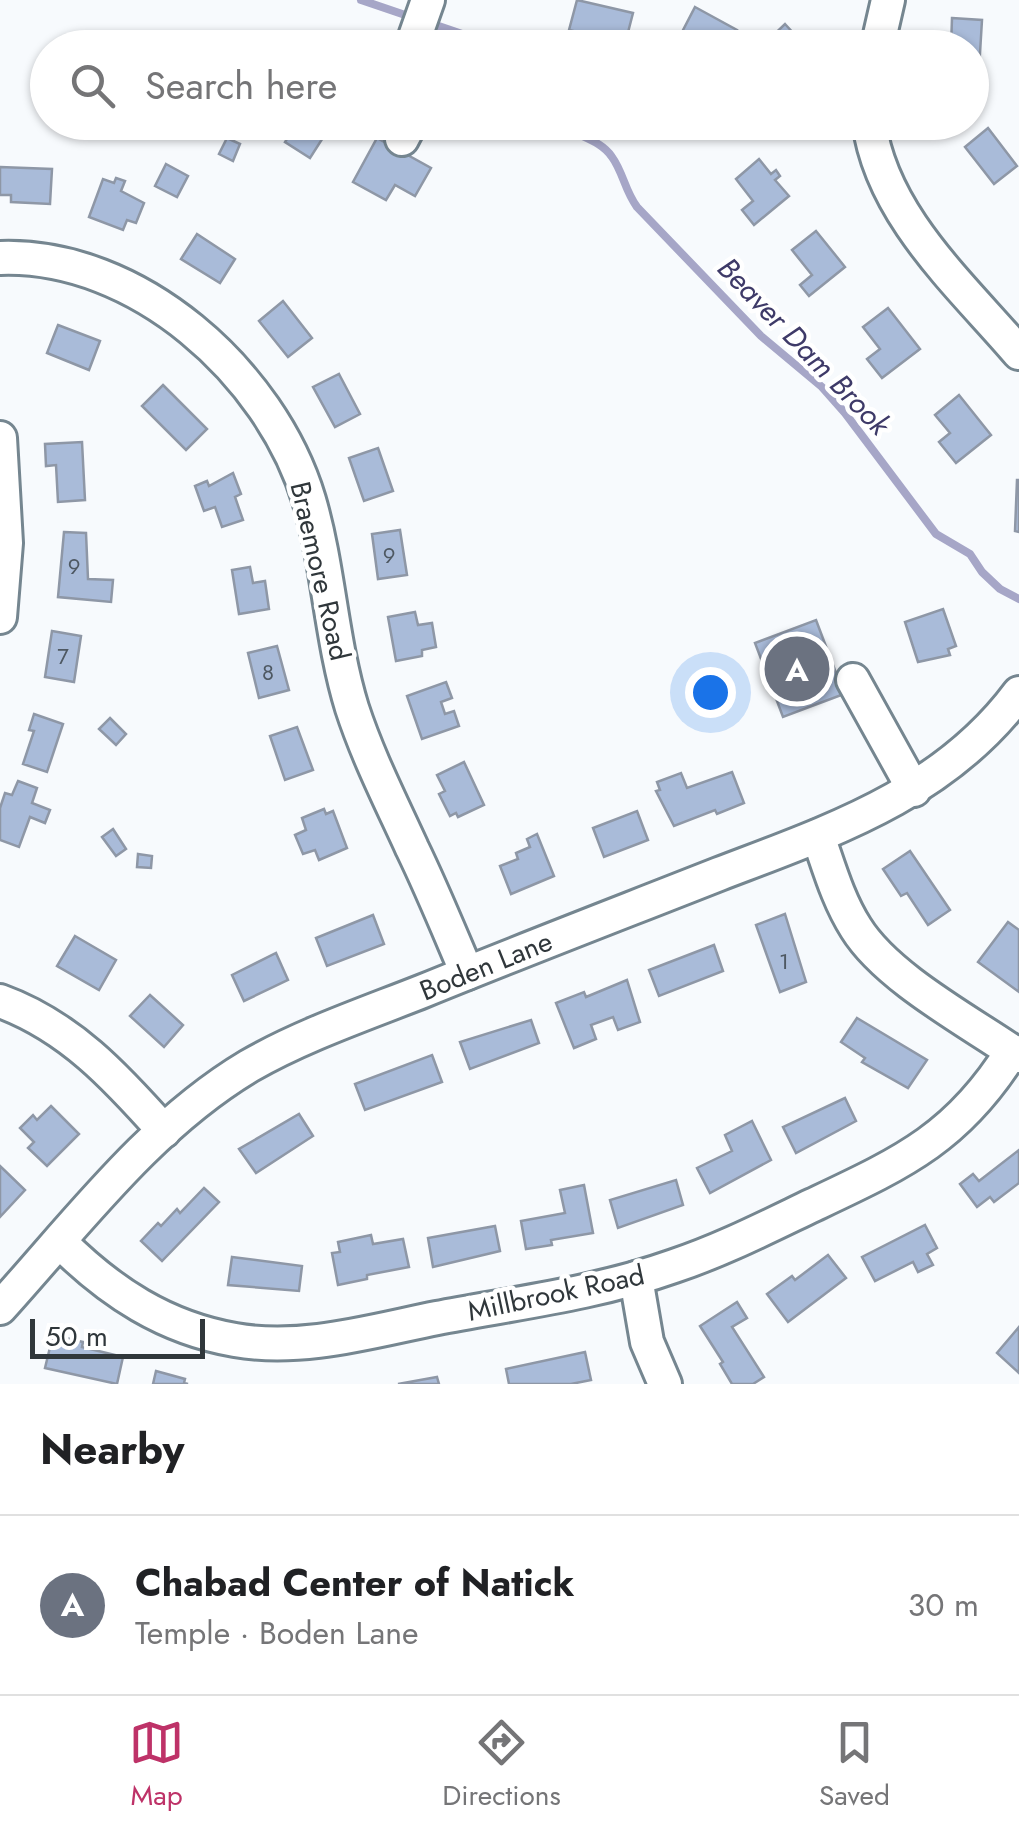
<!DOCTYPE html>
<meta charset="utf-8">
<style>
body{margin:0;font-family:Jost,sans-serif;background:#f2f2f2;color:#202124}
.scale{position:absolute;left:30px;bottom:25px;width:175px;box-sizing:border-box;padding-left:10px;border:5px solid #30373b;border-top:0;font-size:28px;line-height:35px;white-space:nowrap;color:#30373b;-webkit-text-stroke:8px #fff;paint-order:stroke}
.you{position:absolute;left:710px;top:692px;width:35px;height:35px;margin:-25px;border:8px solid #fff;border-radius:50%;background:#1a73e8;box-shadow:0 0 0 15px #1a73e833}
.badge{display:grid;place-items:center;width:65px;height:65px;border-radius:50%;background:#be3268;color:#fff;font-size:32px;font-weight:700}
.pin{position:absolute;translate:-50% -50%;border:5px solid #fff;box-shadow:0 2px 10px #0006}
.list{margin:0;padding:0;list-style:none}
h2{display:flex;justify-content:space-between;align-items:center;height:130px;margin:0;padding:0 40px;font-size:42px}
h2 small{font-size:32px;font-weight:400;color:#757577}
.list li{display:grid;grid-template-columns:65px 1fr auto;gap:30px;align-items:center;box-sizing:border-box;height:180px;padding:0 40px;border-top:2px solid #e0e0e0}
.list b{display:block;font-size:38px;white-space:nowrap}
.list p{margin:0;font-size:32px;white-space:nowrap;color:#757577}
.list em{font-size:32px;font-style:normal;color:#757577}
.icon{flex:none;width:55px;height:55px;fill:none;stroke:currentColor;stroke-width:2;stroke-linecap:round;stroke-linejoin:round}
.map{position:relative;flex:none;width:1019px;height:1384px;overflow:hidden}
.search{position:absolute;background:#fff;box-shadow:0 2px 8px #0004;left:30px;right:30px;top:30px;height:110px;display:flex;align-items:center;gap:25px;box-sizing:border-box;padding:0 35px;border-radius:55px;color:#757577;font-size:38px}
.sheet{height:310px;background:#fff}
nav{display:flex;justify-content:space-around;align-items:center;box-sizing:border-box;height:140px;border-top:2px solid #e0e0e0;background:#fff;font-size:28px;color:#757577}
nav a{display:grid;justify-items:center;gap:5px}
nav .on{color:#be3268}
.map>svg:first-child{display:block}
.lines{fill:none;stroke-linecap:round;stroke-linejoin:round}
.stream{stroke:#a6a6c7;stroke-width:8}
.building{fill:#a9bbd9;stroke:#8e97a6;stroke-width:2.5}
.minor-casing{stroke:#758690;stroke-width:38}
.minor{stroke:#fff;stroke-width:32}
.labels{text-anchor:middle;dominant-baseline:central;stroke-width:9;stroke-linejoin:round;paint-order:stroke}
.number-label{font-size:22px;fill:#4e5862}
.street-label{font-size:28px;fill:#30373b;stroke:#fff}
.water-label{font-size:30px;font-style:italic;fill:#3e3a68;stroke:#fff}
</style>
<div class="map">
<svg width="1019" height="1384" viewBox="0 0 1019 1384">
<rect width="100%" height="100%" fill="#f7fafd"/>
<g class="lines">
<g class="stream">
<path d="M 361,0 L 414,18"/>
<path d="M 427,22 L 471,37 L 487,48"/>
<path d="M 559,122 C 575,137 599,138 612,157 C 623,172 625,191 637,207 L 761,336 L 822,387 L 845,413 L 936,534 L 970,554 L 982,572 L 1000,589 L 1019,599"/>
</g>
</g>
<g class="building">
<path d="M 577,0 L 633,13 L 625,44 L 569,30 Z"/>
<path d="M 695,7 L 737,30 L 728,48 L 707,48 L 681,34 Z"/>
<path d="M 952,18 L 982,20 L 979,70 L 972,70 L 972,48 L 951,48 Z"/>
<path d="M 785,24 L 807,48 L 760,48 Z"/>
<path d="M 279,122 L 333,122 L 310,158 L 285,142 L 292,131 Z"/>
<path d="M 988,128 L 1017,166 L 994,184 L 965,147 Z"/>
<path d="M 227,138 L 240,144 L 233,161 L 219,154 Z"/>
<path d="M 377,138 L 431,168 L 415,196 L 395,185 L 386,200 L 353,182 Z"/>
<path d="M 759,159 L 771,174 L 776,170 L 780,176 L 775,180 L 789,196 L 754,225 L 742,210 L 753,201 L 736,179 Z"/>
<path d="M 166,164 L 188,176 L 177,197 L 155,186 Z"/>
<path d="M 0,167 L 52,169 L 50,204 L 11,202 L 11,195 L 0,195 Z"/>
<path d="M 116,178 L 125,181 L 121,191 L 144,203 L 136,223 L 127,220 L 123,230 L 89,217 L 103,179 L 114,183 Z"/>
<path d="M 816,231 L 845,267 L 809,296 L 800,285 L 812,275 L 792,250 Z"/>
<path d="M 197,234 L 235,259 L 220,283 L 181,259 Z"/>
<path d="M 283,301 L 312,338 L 288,357 L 259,321 Z"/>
<path d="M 888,308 L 920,349 L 882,378 L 867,359 L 880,349 L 863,327 Z"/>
<path d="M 58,325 L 100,341 L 89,370 L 47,353 Z"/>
<path d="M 339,374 L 360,414 L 335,427 L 313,387 Z"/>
<path d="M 163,385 L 207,429 L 186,450 L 142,406 Z"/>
<path d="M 959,395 L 991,435 L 956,463 L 939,442 L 950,433 L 935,415 Z"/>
<path d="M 82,442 L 85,500 L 58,502 L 56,465 L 46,466 L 45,444 Z"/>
<path d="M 378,448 L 393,491 L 364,501 L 349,458 Z"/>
<path d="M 233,473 L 241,494 L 235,497 L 243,520 L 222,527 L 215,507 L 204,511 L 195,486 L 207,481 L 209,486 Z"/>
<path d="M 1017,480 L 1019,480 L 1019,532 L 1015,531 Z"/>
<path d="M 400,530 L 407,575 L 378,579 L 372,534 Z"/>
<path d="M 64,532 L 86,533 L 88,579 L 113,580 L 111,602 L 58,597 Z"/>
<path d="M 250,567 L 253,583 L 265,581 L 269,609 L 239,614 L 232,570 Z"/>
<path d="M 943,609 L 956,646 L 948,649 L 950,655 L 918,662 L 905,622 Z"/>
<path d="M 415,612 L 418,625 L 432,623 L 436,647 L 422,650 L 422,656 L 396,661 L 388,617 Z"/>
<path d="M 816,620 L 844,694 L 783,717 L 755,643 Z"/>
<path d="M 52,631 L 81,636 L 74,682 L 45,677 Z"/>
<path d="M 277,646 L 289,690 L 259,698 L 248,653 Z"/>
<path d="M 446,682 L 452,698 L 441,702 L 445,714 L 454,711 L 459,726 L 422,739 L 407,696 Z"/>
<path d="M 34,714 L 63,724 L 47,772 L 23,764 L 34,731 L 29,730 Z"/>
<path d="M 110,718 L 126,734 L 116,745 L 99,729 Z"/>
<path d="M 297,727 L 313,770 L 285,780 L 270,736 Z"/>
<path d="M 464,762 L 484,805 L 458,817 L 456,813 L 450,816 L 439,794 L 445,791 L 437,775 Z"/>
<path d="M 732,772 L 744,803 L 717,814 L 715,810 L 674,826 L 656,791 L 660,790 L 657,782 L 681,773 L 687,788 Z"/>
<path d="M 18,781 L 37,788 L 32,803 L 50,810 L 45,823 L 30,817 L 19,847 L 0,840 L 0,808 L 5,793 L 12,795 Z"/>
<path d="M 324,809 L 326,814 L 333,811 L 347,848 L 319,860 L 315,850 L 303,854 L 295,835 L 306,830 L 302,818 Z"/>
<path d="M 637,811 L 648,840 L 604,857 L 593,828 Z"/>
<path d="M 113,829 L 126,849 L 116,856 L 102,837 Z"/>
<path d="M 537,834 L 554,876 L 511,894 L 500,866 L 518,859 L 516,853 L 530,847 L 527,839 Z"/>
<path d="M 910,851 L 950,910 L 928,925 L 907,893 L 901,896 L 883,869 Z"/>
<path d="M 138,854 L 152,856 L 151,868 L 137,867 Z"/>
<path d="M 785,914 L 806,982 L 780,992 L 756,925 Z"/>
<path d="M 373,915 L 384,944 L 327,966 L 316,938 Z"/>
<path d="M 1008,922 L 1019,930 L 1019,992 L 978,962 Z"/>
<path d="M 75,936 L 116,960 L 99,990 L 57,966 Z"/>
<path d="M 714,945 L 723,971 L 659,996 L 649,970 Z"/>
<path d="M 276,953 L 288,980 L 244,1001 L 232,975 Z"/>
<path d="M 627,980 L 640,1022 L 618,1030 L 613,1017 L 591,1025 L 596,1039 L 574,1048 L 556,1003 L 584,992 L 586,997 Z"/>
<path d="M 150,995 L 183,1025 L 164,1047 L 130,1016 Z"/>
<path d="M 857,1018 L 927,1060 L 908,1088 L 862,1062 L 865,1058 L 841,1042 Z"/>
<path d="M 531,1020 L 539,1043 L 470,1069 L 460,1042 Z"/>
<path d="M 432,1055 L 442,1082 L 365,1110 L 355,1084 Z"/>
<path d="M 845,1098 L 856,1121 L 796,1153 L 783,1127 Z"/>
<path d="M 51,1106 L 79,1134 L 47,1166 L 28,1148 L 34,1142 L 20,1128 L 33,1115 L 37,1120 Z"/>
<path d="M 299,1114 L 313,1136 L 256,1173 L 239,1149 Z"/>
<path d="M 752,1121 L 771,1160 L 710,1193 L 697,1168 L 732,1151 L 725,1135 Z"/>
<path d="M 1019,1150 L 1019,1183 L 994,1202 L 990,1197 L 977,1207 L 960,1184 L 973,1174 L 979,1181 Z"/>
<path d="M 0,1166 L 25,1190 L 0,1217 Z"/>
<path d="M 676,1180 L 683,1205 L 618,1228 L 610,1200 Z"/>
<path d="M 584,1185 L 593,1233 L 551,1240 L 552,1245 L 526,1249 L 521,1221 L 565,1213 L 560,1190 Z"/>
<path d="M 204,1188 L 219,1202 L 162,1261 L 141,1241 L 158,1223 L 161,1226 L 177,1209 L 180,1213 Z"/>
<path d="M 925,1225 L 937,1248 L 927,1254 L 933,1265 L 918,1272 L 913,1262 L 875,1281 L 862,1257 Z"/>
<path d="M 495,1226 L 500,1251 L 433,1267 L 428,1238 Z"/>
<path d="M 371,1235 L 373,1244 L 403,1239 L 409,1267 L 367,1275 L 367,1279 L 338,1285 L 332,1253 L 340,1252 L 338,1242 Z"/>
<path d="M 828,1255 L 846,1278 L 788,1322 L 767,1294 L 792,1276 L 795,1280 Z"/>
<path d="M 232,1257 L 302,1266 L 299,1291 L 228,1285 Z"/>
<path d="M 737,1302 L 747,1318 L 732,1327 L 764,1377 L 753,1384 L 732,1384 L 720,1364 L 723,1362 L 700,1326 Z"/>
<path d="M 1019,1327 L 1019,1373 L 997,1353 Z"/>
<path d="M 53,1335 L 83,1342 L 82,1347 L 123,1357 L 117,1384 L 45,1368 Z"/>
<path d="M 585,1352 L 591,1380 L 571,1384 L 509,1384 L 506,1369 Z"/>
<path d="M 156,1371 L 185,1379 L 184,1383 L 188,1384 L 153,1384 Z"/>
<path d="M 437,1377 L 439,1384 L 398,1384 Z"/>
</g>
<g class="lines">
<g class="minor-casing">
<g id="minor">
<path d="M 411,48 L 428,0"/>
<path d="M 877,48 L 888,0"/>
<path d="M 869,122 C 881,215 961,285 1019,353"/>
<path d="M 402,139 L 411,122"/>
<path d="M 0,258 C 137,253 271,373 309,500 C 329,568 331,640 352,708 C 368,757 391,802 412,848 C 432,889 449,931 467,973"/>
<path d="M 0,438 L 6,543 L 0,617"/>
<path d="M 853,680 L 914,790"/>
<path d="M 818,836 C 829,867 838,900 856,928 C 887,978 970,1022 1019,1056"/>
<path d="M 0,1001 C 69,1026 116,1077 164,1131"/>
<path d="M 60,1242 C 110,1292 165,1328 235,1340 C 302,1352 372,1331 437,1318 C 516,1303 598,1293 674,1266 C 722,1250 767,1227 813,1205 C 902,1163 958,1138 1012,1051"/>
<path d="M 636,1278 L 647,1342 L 665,1384"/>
<path d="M 0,1308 C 77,1223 150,1125 249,1066 C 303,1035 365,1014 423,991 C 521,951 620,913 719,874 C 831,831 944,794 1019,693"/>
</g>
</g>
<use href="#minor" class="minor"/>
</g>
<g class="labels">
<g class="number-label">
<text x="389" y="555">9</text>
<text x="74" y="566">9</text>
<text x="63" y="656">7</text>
<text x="268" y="672">8</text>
<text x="784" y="961">1</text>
</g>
<g class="street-label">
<text transform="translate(320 571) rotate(77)">Braemore Road</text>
<text transform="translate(486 966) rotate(-22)">Boden Lane</text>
<text transform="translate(556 1293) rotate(-12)">Millbrook Road</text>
</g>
<g class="water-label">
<text transform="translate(804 346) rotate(46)">Beaver Dam Brook</text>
</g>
</g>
</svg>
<div class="scale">50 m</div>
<div class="you"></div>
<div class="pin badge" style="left:797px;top:669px;background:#6b7280">A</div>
<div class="search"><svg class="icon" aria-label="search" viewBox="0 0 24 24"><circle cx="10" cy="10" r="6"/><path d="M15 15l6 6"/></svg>Search here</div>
</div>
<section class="sheet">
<h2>Nearby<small></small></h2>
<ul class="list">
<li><span class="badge" style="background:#6b7280">A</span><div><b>Chabad Center of Natick</b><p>Temple · Boden Lane</p></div><em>30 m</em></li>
</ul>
</section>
<nav>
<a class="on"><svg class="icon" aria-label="map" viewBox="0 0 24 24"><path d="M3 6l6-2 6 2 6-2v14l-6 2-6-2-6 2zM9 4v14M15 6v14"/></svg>Map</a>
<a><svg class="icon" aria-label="directions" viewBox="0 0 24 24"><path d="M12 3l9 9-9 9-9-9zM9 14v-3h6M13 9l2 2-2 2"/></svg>Directions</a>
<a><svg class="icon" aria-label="saved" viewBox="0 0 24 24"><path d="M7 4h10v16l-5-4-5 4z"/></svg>Saved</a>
</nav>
